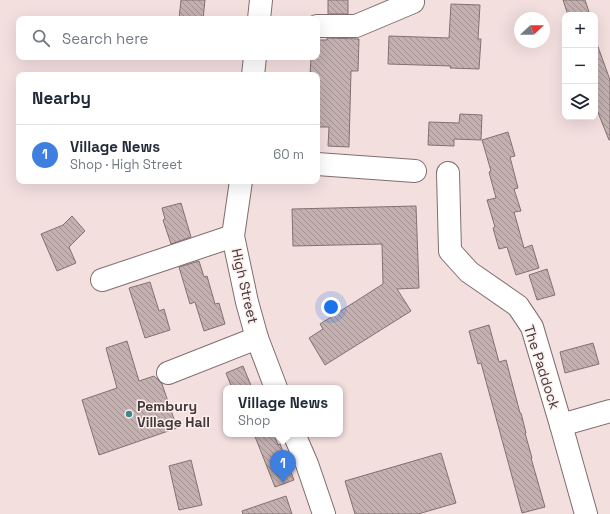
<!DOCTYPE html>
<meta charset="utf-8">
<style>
body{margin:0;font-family:"Space Grotesk",sans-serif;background:#f6f6f7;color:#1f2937}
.controls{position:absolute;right:12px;top:12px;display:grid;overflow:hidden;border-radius:8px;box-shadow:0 4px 16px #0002}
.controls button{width:36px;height:36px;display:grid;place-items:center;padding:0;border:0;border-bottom:1px solid #e0e1e3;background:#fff;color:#1f2937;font:20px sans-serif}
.compass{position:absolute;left:514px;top:12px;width:36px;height:36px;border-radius:50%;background:#fff;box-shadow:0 4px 16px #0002;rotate:68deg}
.you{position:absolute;left:331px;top:307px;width:14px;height:14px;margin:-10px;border:3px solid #fff;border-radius:50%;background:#1a73e8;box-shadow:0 0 0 6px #1a73e833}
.badge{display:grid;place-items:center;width:26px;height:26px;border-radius:50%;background:#0f766e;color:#fff;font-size:13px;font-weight:700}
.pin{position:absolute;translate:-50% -33px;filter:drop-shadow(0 1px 2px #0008)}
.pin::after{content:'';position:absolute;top:21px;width:14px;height:12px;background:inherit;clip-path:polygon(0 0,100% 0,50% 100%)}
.popup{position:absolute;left:223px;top:385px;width:120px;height:52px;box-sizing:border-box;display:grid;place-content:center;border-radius:8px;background:#fff;filter:drop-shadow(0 1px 3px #0005);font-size:13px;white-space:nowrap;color:#747a83}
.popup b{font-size:15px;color:#1f2937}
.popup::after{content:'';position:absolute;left:50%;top:100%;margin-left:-8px;border:8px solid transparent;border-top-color:#fff}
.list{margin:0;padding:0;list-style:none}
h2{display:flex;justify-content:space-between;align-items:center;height:52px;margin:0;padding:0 16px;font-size:17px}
h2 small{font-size:13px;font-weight:400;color:#747a83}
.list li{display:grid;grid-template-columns:26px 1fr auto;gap:12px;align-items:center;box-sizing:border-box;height:60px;padding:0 16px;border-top:1px solid #e0e1e3}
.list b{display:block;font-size:15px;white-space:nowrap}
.list p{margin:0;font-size:13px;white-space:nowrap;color:#747a83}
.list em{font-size:13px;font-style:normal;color:#747a83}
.icon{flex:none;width:22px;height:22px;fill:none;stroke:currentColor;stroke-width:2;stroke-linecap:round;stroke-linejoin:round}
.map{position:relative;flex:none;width:610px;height:514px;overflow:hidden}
.search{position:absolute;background:#fff;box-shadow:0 4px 16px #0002;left:16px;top:16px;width:304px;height:44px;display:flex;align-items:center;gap:10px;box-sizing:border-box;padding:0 14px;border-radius:8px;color:#747a83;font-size:15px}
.panel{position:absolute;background:#fff;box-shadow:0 4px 16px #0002;left:16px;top:72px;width:304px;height:112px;border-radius:8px}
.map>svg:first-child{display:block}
.building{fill:url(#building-back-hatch);stroke:#837171}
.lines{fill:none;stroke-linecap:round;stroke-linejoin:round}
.minor-casing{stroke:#806e6e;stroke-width:24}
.minor{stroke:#fff;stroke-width:22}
.poi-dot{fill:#3f8789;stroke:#feeeed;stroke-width:1.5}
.labels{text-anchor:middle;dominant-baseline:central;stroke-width:3;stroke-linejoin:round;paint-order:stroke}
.street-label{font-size:14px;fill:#423a3a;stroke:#feeeed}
.poi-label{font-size:14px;font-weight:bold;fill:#423a3a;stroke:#feeeed;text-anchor:start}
</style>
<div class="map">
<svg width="610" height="514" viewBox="0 0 610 514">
<defs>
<pattern id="building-back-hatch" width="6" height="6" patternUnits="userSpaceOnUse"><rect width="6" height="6" fill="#c4b0b0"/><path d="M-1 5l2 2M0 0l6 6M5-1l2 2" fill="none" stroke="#a19090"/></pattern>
</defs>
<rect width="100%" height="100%" fill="#f4dfdf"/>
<g class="building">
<path d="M 181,0 L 205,0 L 203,19 L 179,19 Z"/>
<rect x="328" y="0" width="20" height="14"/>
<path d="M 563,0 L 585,0 L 590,15 L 568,15 Z"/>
<path d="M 451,4 L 480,5 L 478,39 L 481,39 L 479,69 L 450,68 L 451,66 L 388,64 L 389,36 L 449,38 Z"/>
<path d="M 327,38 L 359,39 L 358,71 L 351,71 L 349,147 L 328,146 L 329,127 L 317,127 L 317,75 L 310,75 L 311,57 L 317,57 L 317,40 L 327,40 Z"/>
<path d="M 595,44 L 597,44 L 610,80 L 610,140 L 609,140 L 595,105 Z"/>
<path d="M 460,114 L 482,115 L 481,140 L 454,139 L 454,146 L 428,145 L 429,122 L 459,123 Z"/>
<path d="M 508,132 L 515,156 L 510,157 L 518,188 L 514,189 L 521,211 L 514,212 L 524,248 L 532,245 L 539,268 L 516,275 L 507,247 L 499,249 L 493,228 L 495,227 L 487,200 L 496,198 L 489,172 L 491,171 L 482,140 Z"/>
<path d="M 181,203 L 191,237 L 171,244 L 163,220 L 165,219 L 162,208 Z"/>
<path d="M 416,206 L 419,288 L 397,289 L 411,311 L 325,365 L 309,338 L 323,329 L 320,324 L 383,284 L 382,244 L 293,246 L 292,209 Z"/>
<path d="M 72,216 L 85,231 L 69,247 L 76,263 L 57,271 L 41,234 L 63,225 Z"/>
<path d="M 199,261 L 204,277 L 207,276 L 215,304 L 219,303 L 225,324 L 204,331 L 195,302 L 190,304 L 179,267 Z"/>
<path d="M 547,269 L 555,295 L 537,300 L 529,275 Z"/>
<path d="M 150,282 L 159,311 L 164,309 L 170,330 L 145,338 L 129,288 Z"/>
<path d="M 489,325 L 499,362 L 506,360 L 520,413 L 521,413 L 526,433 L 525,433 L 532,458 L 531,458 L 545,507 L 522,513 L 481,363 L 478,364 L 469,331 Z"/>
<path d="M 127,341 L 139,381 L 154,376 L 162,384 L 177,428 L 99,455 L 82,400 L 117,388 L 106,348 Z"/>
<path d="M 593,343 L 599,364 L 565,373 L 560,352 Z"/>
<path d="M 243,366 L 252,388 L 232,388 L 226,373 Z"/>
<path d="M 254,434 L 274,434 L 278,445 L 280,444 L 294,480 L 275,487 Z"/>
<path d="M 441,453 L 456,503 L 418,514 L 355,514 L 345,481 Z"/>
<path d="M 191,460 L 202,505 L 179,510 L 169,466 Z"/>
<path d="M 286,496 L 292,514 L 243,514 L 242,511 Z"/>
</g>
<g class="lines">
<g class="minor-casing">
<g id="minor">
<path d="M 259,19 L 261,0"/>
<path d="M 317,26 L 356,26 L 413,2"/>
<path d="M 253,75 L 255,57"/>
<path d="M 317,164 L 415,171"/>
<path d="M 448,173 L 450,251 L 469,272 L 518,306 L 532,327 L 561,425 L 610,411"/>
<path d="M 241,181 L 233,236 L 247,302 L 257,338 L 276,388"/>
<path d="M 102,280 L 233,236"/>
<path d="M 168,373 L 257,338"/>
<path d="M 561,425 L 586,514"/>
<path d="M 294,434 L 307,464 L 324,514"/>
</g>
</g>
<use href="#minor" class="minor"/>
</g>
<circle class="poi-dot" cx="129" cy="414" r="4"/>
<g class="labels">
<g class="street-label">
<text transform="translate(245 286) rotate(77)">High Street</text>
<text transform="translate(542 367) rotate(72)">The Paddock</text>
</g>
<g class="poi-label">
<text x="137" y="406">Pembury<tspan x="137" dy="16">Village Hall</tspan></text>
</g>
</g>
</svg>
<div class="controls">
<button>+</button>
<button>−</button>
<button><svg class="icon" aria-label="layers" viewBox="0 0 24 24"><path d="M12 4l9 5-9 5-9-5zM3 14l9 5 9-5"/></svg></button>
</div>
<svg class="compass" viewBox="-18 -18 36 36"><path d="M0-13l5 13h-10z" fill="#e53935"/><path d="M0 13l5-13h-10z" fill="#747a83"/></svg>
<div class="you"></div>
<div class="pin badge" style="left:283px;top:483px;background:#3f7fe0">1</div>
<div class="popup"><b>Village News</b>Shop</div>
<div class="search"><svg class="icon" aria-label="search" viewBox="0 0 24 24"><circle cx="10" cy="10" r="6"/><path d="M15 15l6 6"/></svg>Search here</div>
<section class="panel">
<h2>Nearby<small></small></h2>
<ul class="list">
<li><span class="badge" style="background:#3f7fe0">1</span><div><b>Village News</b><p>Shop · High Street</p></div><em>60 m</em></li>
</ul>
</section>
</div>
